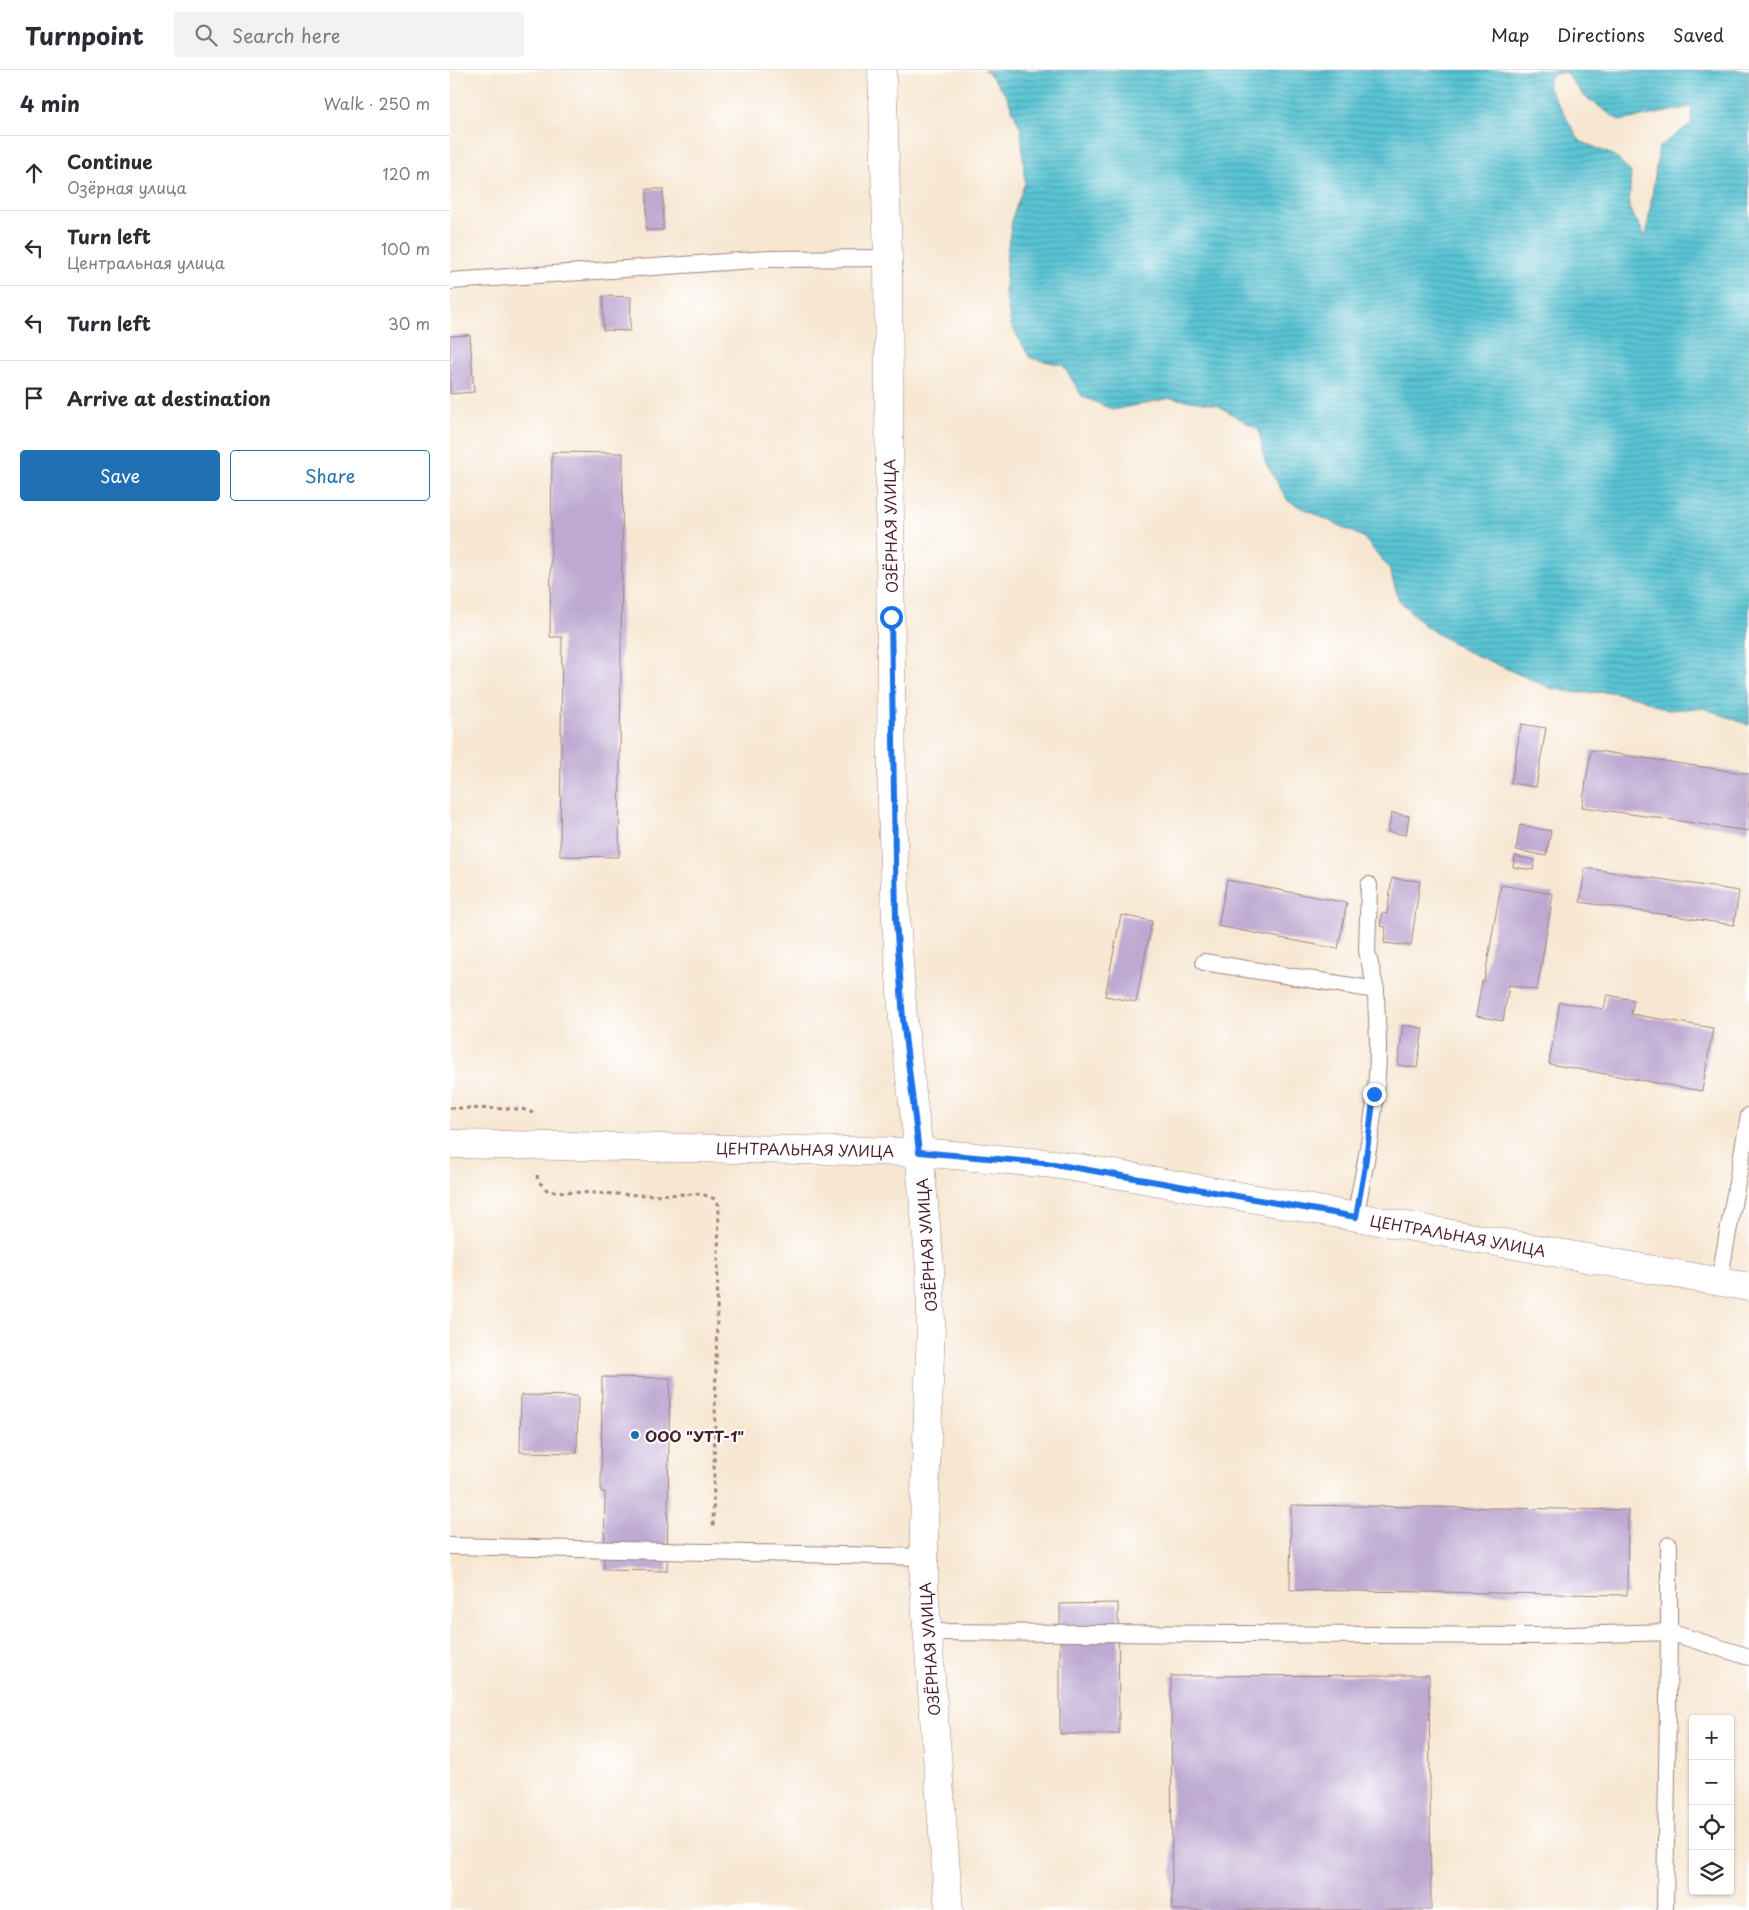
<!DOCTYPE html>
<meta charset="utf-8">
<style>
body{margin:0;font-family:"Playpen Sans",sans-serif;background:#f2f2f3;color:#2b2b33}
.controls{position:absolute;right:15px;bottom:15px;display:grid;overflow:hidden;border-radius:5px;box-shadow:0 1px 4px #0004}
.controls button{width:45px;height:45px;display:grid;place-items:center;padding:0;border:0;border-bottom:1px solid #e1e1e2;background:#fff;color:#2b2b33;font:25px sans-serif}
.stop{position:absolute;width:15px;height:15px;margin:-11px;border:4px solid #1a73e8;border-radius:50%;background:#fff}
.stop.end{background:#1a73e8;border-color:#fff;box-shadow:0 1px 5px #0008}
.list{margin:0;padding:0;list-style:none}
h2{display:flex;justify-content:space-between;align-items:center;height:65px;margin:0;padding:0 20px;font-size:21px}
h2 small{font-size:16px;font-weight:400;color:#7c7c81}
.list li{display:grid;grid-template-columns:32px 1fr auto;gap:15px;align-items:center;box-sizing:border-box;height:75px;padding:0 20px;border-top:1px solid #e1e1e2}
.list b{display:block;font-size:19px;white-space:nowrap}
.list p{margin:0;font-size:16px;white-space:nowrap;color:#7c7c81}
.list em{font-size:16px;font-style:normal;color:#7c7c81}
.actions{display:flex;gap:10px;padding:15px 20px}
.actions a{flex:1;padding:11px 0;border:1px solid #1f6fb2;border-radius:5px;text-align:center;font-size:18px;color:#1f6fb2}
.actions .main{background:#1f6fb2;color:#fff}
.icon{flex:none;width:28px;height:28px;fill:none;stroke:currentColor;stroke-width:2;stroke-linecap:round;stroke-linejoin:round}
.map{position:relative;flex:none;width:1299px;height:1840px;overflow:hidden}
header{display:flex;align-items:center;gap:30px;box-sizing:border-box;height:70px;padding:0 25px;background:#fff;border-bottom:1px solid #e1e1e2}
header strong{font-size:24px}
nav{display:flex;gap:28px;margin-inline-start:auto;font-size:18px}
.search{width:350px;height:45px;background:#f2f2f3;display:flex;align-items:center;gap:12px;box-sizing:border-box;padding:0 18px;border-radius:5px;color:#7c7c81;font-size:19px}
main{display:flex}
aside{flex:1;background:#fff}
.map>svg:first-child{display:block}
.water{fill:url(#water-rules);stroke:#527280;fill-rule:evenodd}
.building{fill:#bea9d2}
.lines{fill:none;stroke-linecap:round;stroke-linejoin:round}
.lane-casing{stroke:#a0837e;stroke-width:18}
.street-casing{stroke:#a0837e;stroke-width:29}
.secondary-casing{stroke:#a0837e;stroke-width:29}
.path{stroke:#a0837e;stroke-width:3;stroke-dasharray:4 4;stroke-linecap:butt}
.lane{stroke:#fff;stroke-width:16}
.street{stroke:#fff;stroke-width:28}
.secondary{stroke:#fff;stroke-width:28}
.route{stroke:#1a73e8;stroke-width:6}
.poi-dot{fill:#1f6fb2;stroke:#fff;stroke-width:2}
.labels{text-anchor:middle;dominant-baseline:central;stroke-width:4;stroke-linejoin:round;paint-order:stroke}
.street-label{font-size:15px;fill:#4a1f2b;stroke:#fff}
.poi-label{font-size:15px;font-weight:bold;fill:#4a1f2b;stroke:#fff;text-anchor:start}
</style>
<header>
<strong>Turnpoint</strong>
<div class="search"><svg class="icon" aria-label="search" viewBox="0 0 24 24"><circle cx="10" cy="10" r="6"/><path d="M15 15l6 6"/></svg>Search here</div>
<nav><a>Map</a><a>Directions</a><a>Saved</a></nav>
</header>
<main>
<aside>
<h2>4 min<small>Walk · 250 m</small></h2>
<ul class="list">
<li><svg class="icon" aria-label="ahead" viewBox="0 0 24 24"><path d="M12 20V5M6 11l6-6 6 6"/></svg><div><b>Continue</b><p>Озёрная улица</p></div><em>120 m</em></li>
<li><svg class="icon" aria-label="left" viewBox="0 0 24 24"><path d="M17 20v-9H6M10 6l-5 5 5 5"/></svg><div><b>Turn left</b><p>Центральная улица</p></div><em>100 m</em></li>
<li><svg class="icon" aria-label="left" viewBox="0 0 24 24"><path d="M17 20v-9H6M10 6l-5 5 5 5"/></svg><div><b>Turn left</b></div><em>30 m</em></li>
<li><svg class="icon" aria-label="arrive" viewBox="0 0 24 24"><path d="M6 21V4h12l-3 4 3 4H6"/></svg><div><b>Arrive at destination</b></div></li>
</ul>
<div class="actions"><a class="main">Save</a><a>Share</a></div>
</aside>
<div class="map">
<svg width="1299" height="1840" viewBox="0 0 1299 1840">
<defs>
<pattern id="water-rules" width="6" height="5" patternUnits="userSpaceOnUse" patternTransform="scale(1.25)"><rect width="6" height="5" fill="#59c4d4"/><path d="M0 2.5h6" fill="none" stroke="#4c9fac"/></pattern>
</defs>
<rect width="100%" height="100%" fill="#fff"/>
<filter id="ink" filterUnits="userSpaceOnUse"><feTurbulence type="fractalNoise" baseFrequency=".02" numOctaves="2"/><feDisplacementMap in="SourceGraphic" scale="10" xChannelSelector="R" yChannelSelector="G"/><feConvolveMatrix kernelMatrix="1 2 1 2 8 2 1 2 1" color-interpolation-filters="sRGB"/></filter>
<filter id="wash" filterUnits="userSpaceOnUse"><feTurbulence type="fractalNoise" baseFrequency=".0096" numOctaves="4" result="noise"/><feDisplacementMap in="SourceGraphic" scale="20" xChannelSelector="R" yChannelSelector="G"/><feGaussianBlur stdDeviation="1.12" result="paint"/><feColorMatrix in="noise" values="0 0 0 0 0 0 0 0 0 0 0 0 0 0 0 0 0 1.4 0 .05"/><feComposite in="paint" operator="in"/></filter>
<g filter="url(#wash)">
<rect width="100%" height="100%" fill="#f7e7d2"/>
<path class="water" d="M 533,0 L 1299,0 L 1299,655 L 1253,638 L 1217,640 L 1190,628 L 1161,622 L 1129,623 L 1100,618 L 1012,579 L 975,556 L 949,530 L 939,498 L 913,467 L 838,431 L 815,392 L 809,360 L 767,335 L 721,328 L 663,340 L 632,326 L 613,295 L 580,288 L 561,255 L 555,221 L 557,183 L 563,145 L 575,113 L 571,59 L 556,25 L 537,1 ZM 1115,2 L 1134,26 L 1170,51 L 1242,37 L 1241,54 L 1209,77 L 1196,167 L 1179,138 L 1181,102 L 1163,85 L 1130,71 L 1097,15 L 1101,5 Z"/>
<g id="blocks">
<g class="building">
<path d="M 197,119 L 213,119 L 213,160 L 196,160 Z"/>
<path d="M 153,226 L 181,227 L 180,261 L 153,260 Z"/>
<path d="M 20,265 L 24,322 L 0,324 L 0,266 Z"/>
<path d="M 102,382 L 173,383 L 169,787 L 110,786 L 112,567 L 100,567 Z"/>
<path d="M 1071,654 L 1096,658 L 1086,717 L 1061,713 Z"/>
<path d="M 1141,680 L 1299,704 L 1299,761 L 1132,737 Z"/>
<path d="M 942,743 L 959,746 L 956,765 L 938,762 Z"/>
<path d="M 1070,755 L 1101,761 L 1096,786 L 1066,780 Z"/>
<path d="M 1065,786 L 1085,790 L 1083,800 L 1063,797 Z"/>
<path d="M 1135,798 L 1289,821 L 1284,855 L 1130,832 Z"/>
<path d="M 942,808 L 970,811 L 961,876 L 934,873 L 936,857 L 930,856 L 932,843 L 937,844 Z"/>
<path d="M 777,810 L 897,833 L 888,879 L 768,856 Z"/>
<path d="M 1051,815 L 1103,824 L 1087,920 L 1059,915 L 1053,951 L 1026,946 L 1032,911 L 1034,911 Z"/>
<path d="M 671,845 L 702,851 L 686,932 L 655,926 Z"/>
<path d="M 1157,925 L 1184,930 L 1181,944 L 1263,958 L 1252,1021 L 1099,994 L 1110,932 L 1154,939 Z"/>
<path d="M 953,955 L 973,958 L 967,998 L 948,995 Z"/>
<path d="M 152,1307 L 220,1308 L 217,1501 L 154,1500 L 155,1422 L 151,1422 Z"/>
<path d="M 71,1325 L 128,1326 L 127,1383 L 70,1382 Z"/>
<path d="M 841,1435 L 1178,1440 L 1177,1525 L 840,1520 Z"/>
<path d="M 668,1533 L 669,1664 L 610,1664 L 610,1534 Z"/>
<path d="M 979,1605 L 981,1840 L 722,1840 L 721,1606 Z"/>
</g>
</g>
</g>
<g filter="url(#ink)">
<use href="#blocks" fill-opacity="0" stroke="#a0837e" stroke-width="1"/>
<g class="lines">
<g class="lane-casing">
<g id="lane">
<path d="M 0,211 L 319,189 L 438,188"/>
<path d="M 919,815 L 917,881 L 926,920"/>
<path d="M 754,892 L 926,920 C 926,939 928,958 928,977 C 928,1033 916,1092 905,1147"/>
<path d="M 1269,1212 L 1299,1046"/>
<path d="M 1219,1475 L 1219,1562 L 1299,1587"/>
<path d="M 0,1476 L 474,1487"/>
<path d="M 478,1562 L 1088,1566 L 1219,1562 L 1215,1840"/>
</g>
</g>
<g class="street-casing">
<path id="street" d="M 432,0 L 438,188 L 442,738 L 446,849 L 453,949 L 469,1082 L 480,1198 L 481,1256 L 474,1455 L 474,1517 L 499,1840"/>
</g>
<g class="secondary-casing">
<path id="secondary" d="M 0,1074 L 469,1082 L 604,1094 L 682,1107 L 1299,1217"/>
</g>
<g class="path">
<path d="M 0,1038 L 72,1039 L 86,1044"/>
<path d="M 87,1105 L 88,1111 L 98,1121 L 190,1125 L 252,1124 L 265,1129 L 269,1135 L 263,1458"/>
</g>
<use href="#lane" class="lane"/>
<use href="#street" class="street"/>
<use href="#secondary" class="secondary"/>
</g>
</g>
<g class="lines" filter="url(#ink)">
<path class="route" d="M 441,547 L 446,849 L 453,949 L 469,1082 L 604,1094 L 906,1147 L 915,1096 L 924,1024"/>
</g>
<circle class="poi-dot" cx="185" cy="1365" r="5"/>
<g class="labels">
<g class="street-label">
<text transform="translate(440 456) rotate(-91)">ОЗЁРНАЯ УЛИЦА</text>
<text transform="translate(355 1079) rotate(1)">ЦЕНТРАЛЬНАЯ УЛИЦА</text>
<text transform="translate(1008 1165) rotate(10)">ЦЕНТРАЛЬНАЯ УЛИЦА</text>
<text transform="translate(476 1175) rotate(-94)">ОЗЁРНАЯ УЛИЦА</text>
<text transform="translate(479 1579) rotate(-94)">ОЗЁРНАЯ УЛИЦА</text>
</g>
<g class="poi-label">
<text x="195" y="1365">ООО "УТТ-1"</text>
</g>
</g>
</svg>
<div class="controls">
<button>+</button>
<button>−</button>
<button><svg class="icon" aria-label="locate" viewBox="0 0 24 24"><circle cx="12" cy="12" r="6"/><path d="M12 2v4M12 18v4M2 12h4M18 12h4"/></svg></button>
<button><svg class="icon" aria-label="layers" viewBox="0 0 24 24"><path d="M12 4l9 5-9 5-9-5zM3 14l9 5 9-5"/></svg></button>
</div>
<div class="stop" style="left:441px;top:547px"></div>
<div class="stop end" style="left:924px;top:1024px"></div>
</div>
</main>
